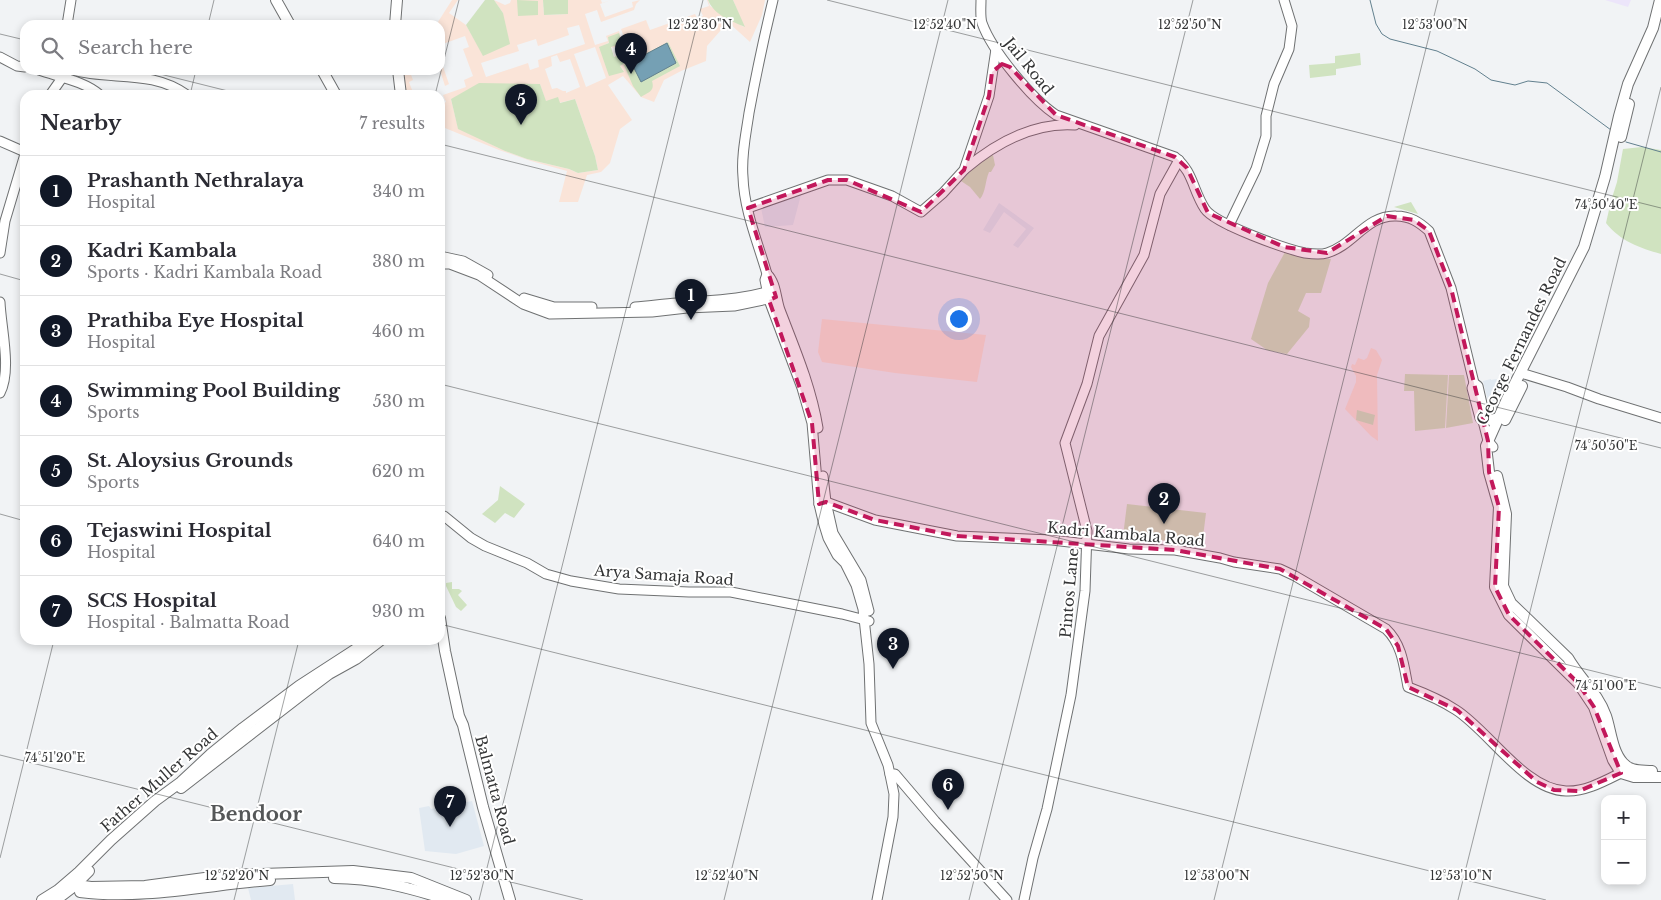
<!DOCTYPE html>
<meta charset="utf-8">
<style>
body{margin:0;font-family:"Libre Baskerville",serif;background:#f7f7f7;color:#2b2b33}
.controls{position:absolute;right:15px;bottom:15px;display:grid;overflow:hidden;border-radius:10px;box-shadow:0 2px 8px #0003}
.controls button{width:45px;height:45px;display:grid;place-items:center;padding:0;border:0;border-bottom:1px solid #e1e1e2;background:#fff;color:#2b2b33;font:25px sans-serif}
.you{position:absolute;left:958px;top:318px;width:18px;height:18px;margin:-12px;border:4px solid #fff;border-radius:50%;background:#1a73e8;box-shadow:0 0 0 8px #1a73e833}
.badge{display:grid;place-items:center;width:32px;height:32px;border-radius:50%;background:#111827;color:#fff;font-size:16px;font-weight:700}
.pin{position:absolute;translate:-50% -41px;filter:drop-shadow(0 1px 2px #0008)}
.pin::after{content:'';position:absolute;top:26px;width:18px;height:15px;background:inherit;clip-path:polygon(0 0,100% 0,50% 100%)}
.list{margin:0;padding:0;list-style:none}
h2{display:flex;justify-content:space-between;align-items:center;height:65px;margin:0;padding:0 20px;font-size:21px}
h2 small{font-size:16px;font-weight:400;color:#7c7c81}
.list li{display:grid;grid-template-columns:32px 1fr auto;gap:15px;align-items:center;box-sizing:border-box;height:70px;padding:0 20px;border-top:1px solid #e1e1e2}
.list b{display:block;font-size:19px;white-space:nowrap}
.list p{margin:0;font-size:16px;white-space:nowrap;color:#7c7c81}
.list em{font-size:16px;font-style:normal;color:#7c7c81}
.icon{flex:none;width:28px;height:28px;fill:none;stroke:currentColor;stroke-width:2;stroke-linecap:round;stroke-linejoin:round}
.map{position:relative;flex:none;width:1661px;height:900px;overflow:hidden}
.search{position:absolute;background:#fff;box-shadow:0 2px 8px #0003;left:20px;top:20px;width:425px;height:55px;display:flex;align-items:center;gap:12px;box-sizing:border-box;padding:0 18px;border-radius:15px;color:#7c7c81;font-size:19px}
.panel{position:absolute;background:#fff;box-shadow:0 2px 8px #0003;left:20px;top:90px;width:425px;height:555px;border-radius:15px}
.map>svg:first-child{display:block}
.built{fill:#e1e9f1}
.industrial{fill:#ece5fa}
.education{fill:#fae4d8;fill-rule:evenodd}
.green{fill:#d0e3c0}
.water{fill:#75a0b4;stroke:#62808e}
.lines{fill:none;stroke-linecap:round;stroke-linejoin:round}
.stream{stroke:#62808e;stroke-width:1}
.secondary-casing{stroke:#6f7172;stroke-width:11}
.primary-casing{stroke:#6f7172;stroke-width:12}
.secondary{stroke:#fff;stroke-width:9}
.primary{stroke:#fff;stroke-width:10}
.marked{fill:#c2185b;fill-opacity:0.2;stroke:#c2185b;stroke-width:4;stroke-dasharray:10 6;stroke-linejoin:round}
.ticks{fill:none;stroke:#343536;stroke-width:1;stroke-opacity:0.45}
.labels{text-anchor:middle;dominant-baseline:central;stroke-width:4;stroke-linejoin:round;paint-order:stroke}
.street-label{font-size:15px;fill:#343536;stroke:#fff}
.district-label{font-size:20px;font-weight:bold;fill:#555758;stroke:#fff}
.ticks-label{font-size:12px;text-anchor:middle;fill:#343536;stroke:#fff;stroke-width:4;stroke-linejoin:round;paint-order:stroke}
</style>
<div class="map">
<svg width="1661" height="900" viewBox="0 0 1661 900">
<rect width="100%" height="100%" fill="#f1f3f5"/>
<g class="built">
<path d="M 802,191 L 793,225 L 765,227 L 761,208 Z"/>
<path d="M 999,203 L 1034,228 L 1018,248 L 1013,245 L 1026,229 L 1004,212 L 990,233 L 983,230 Z"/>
<path d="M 1503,374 L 1509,376 L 1498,400 L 1490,409 L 1483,381 L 1491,379 L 1491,380 L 1496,379 L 1500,381 Z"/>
<path d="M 472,801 L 484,846 L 456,854 L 425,851 L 419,808 L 429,806 L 431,809 Z"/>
<path d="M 293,884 L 295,900 L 251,900 L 248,888 Z"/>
</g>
<path class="industrial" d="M 1605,0 L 1631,0 L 1628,7 Z"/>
<g class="education">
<path d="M 452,0 L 458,0 L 449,13 L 466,25 L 484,56 L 503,13 L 494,0 L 505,5 L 510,3 L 511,0 L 543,0 L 544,15 L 568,14 L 568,0 L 601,0 L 602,3 L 611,0 L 600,4 L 605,17 L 633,7 L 632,2 L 640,0 L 636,4 L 634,10 L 601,22 L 597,10 L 585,14 L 595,45 L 608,41 L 606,36 L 619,31 L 623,44 L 612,48 L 615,56 L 641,47 L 638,39 L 626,43 L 621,29 L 646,20 L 650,30 L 695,14 L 697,18 L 703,16 L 700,9 L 709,6 L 707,0 L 708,0 L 710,6 L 744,27 L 733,0 L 765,0 L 762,15 L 750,42 L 728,22 L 707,46 L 706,61 L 681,71 L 664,80 L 654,102 L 641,97 L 623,76 L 608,85 L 632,120 L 620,129 L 610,163 L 601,172 L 587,175 L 578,202 L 559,202 L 567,171 L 531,161 L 499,150 L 440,126 L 440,105 L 446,102 L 443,95 L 466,87 L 464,80 L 473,76 L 463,49 L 469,47 L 465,36 L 440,45 L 440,25 L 436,25 ZM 579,25 L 585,44 L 538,60 L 539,67 L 530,70 L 528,63 L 486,77 L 481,63 L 519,51 L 517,45 L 536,39 L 538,46 L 569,35 L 567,28 ZM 610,42 L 615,58 L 627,52 L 620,66 L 624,72 L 599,48 ZM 595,47 L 606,78 L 586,87 L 574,54 ZM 557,55 L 560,62 L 570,59 L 580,87 L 566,93 L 566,91 L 563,91 L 557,88 L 552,89 L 545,69 L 552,66 L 551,57 ZM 540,84 L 546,102 L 558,98 L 559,103 L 575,99 L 595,156 L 598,170 L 578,173 L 569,169 L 527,159 L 505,151 L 458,128 L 451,99 L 512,85 Z"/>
<path d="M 440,58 L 449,84 L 445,86 L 440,70 Z"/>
<path d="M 402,70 L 414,70 L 410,72 L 413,80 L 409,82 L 414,95 L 404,95 Z"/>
<path d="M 822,319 L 986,335 L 977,382 L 895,373 L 822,362 L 818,352 Z"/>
<path d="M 1371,348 L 1376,350 L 1382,360 L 1377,375 L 1378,441 L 1371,436 L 1345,409 L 1356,382 L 1356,376 L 1351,367 L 1352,364 L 1355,365 L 1358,358 L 1364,360 L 1367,358 Z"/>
</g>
<g class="green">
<path d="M 485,0 L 494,0 L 503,13 L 510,44 L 483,56 L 466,25 Z"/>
<path d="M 517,0 L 538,1 L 538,15 L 518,16 Z"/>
<path d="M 543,0 L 568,0 L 568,14 L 544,15 Z"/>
<path d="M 708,0 L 733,0 L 745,27 C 731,21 714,15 708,0 Z"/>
<path d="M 619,33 L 622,43 L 611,47 L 614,57 L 627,52 L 630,60 L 620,66 L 624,72 L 609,76 L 599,47 L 609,43 L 608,37 Z"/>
<path d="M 668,42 L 680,66 L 652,81 C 655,91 649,92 641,97 L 633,86 L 624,65 Z"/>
<path d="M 1360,53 L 1361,65 L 1336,69 L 1336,75 L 1310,78 L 1309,65 L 1335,63 L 1335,56 Z"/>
<path d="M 479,83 L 540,84 L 546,101 L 558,97 L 560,103 L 575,99 L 595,156 L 598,170 L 578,173 L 569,169 L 527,159 L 505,151 L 458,129 L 451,99 Z"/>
<path d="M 1642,147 L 1661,150 L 1661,254 C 1640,248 1620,241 1606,223 L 1611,201 L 1617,182 L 1623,149 Z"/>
<path d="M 993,155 L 995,165 L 991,172 L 989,172 C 985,181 986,192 980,199 L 970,187 L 961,181 L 982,159 Z"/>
<path d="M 1411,202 L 1418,214 L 1394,207 Z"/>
<path d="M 1285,252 L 1311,259 L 1331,259 L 1321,293 L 1306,293 L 1298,311 L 1310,318 L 1309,327 L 1287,354 L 1267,350 L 1251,339 L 1268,283 Z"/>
<path d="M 1405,374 L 1448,375 L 1445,428 L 1415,431 L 1414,391 L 1404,391 Z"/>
<path d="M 1449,375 L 1464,375 L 1473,423 L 1446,428 Z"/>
<path d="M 1357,410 L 1375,415 L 1373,425 L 1356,420 Z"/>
<path d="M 500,486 L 525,504 L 514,518 L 505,513 L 495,523 L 482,514 L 498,500 Z"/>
<path d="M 1127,504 L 1206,513 L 1202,545 L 1123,536 Z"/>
<path d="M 452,582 L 452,589 L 459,589 L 462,591 L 458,595 L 467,605 L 461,611 L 456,607 L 446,586 L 446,583 Z"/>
</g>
<path class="water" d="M 667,43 L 676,63 L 641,82 L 631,62 Z"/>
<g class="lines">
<g class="stream">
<path d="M 1370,0 L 1376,24 L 1382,34 L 1390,39 L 1437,51 L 1475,69 L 1491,80 L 1515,85 L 1528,81 L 1547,83 L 1611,130"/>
<path d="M 1626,142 L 1661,152"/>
</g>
<g class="secondary-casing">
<g id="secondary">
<path d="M 773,0 C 764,37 756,75 749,113 C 746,134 741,156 743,177 C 744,210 758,243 767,274 L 765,280 L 769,300 L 802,388 L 812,423 L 819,504 L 824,525 L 828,538 L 837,555 L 845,563 L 856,585 L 863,609 L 869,664 L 871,723 L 888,765 L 894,794 L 893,817 L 877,900"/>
<path d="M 981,0 C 981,7 980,17 982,23 C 992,51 1032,99 1056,115 L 1175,157 C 1193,171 1193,191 1205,209 C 1215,224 1286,249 1305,253 C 1312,254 1320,255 1327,253 C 1354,245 1366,215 1396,216 C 1410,216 1419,222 1429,231 L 1451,288 L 1474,383"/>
<path d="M 67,25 L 71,0"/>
<path d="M 0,57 L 17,66 L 25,67"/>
<path d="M 39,70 C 59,77 84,81 100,95"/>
<path d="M 72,70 C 112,81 151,69 187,95"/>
<path d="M 50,95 L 62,78 L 64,70"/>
<path d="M 0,141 L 25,152"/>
<path d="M 965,169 C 996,143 1033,122 1075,125"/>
<path d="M 748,208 L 828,180 L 847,180 L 892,196 L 921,212 L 943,193 L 964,170 L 989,96 L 996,49"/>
<path d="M 1229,225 L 1256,169 L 1266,136 L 1266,116 L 1274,84 L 1289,49 L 1292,26 L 1284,0"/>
<path d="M 0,253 L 5,221 L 25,154"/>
<path d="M 440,256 L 463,261 L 488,275"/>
<path d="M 440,264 L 450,264 L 479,275 L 523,304 L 550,314 L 652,312 L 687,308 L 734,306 L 773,298"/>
<path d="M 767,274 C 776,282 776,299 780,310 C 795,349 811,386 818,428"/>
<path d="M 524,298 L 554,307 L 592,307"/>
<path d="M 0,302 C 1,328 12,370 0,393"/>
<path d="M 635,307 C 649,306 663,304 677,303 C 710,300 742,300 773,290"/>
<path d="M 1521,373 L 1567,387 L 1599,399 L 1661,418"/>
<path d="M 1474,383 L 1478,386 L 1485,417 L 1483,421 L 1480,418 L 1472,388 Z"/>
<path d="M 1483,421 L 1488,441 L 1493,447"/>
<path d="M 823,476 L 826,502 L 833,533 L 861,580 L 869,611"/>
<path d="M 819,504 L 826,502 L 875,520 L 957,536 L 1052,540 L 1129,549 L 1175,550 L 1220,558 L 1234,562 L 1280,569 L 1295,576 L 1386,629 C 1402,644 1404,666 1408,687 C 1424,693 1441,700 1456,710 C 1489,731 1525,790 1566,791 C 1587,792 1608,779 1627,770"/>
<path d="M 440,515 L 444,516 L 471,538 L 485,546 L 527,563 L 546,574 L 571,581 L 619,589 L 689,592 L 731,592 L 842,614 L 869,621"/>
<path d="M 890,774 L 895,774 L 935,821 L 1007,900"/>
<path d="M 1024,900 L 1033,858 L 1047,809 L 1071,695 L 1085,591 L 1087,531 L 1065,443 L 1087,384 L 1099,336 L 1144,255 L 1160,194 L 1179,160"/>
</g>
</g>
<g class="primary-casing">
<g id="primary">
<path d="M 276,0 L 290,25"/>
<path d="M 1660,0 L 1653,28 L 1628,84 L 1619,116 L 1605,177 L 1584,247 L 1507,399 L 1486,446 L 1489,472 L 1499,507 L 1495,587 L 1509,615 L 1578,683 L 1594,707 L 1613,760 L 1621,773 L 1634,777 L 1661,777"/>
<path d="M 395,25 L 397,0"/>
<path d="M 322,70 L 336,95"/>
<path d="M 398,70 L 401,95"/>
<path d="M 1621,137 L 1629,104"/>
<path d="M 1485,417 L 1491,420 L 1498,418"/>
<path d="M 1505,420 L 1522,386"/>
<path d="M 1497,476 L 1506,514 L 1503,586 L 1511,603 L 1568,658 C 1580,679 1598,693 1606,716 C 1611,731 1612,751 1623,763 C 1631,772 1641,770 1652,771"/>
<path d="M 440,618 L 445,651 L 459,716 L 463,725 L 483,807 L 510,900"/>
<path d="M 181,788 L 305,692 L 329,674 L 356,659 L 381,640"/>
<path d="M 334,878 C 373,878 411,888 448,900"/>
<path d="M 73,882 L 76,885 L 91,887 L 145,886 L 227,875 L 353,871 L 411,878 L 466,900"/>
<path d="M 80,892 C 141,900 208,885 270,880"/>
<path d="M 42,900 L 58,890 L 79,872 L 111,840 L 155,801 L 181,782 L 211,754 L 243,728 L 299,686 L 370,640"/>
<path d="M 56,900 L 73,887 L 89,871"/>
</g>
</g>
<use href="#secondary" class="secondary"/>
<use href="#primary" class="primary"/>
</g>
<path class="marked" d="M 1002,64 L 1010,67 L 1056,115 L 1175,157 L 1187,168 L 1208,213 L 1284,247 L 1327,253 L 1387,216 L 1414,220 L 1429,231 L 1451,288 L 1488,441 L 1489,472 L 1499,507 L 1495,587 L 1509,615 L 1578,683 L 1594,707 L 1621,773 L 1579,791 L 1554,790 L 1537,782 L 1457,710 L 1408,687 L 1398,646 L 1386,629 L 1280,569 L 1175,550 L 957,536 L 875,520 L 826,502 L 819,504 L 812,423 L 769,300 L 776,297 L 748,208 L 828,180 L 847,180 L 921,212 L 964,170 L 989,96 L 992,72 Z"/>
<path class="ticks" d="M 827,0 L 1661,208M 208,25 L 214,0M 0,34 L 25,40M 144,70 L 244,95M 190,95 L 196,70M 435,95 L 459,0M 440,144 L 1661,448M 0,274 L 25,281M 440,384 L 1661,688M 0,514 L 25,521M 440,624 L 1546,900M 0,755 L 583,900M 0,858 L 54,640M 234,900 L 299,640M 479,900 L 703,0M 724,900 L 948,0M 969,900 L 1193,0M 1214,900 L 1438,0M 1458,900 L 1661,87"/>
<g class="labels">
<g class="street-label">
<text transform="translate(1029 66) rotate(51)">Jail Road</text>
<text transform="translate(1521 341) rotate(-64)">George Fernandes Road</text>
<text transform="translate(1126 534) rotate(5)">Kadri Kambala Road</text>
<text transform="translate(664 575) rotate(4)">Arya Samaja Road</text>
<text transform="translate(1069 593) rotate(-85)">Pintos Lane</text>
<text transform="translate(159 780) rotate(-41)">Father Muller Road</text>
<text transform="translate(495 790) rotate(75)">Balmatta Road</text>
</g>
<g class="district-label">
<text x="256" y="814">Bendoor</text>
</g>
</g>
<g class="ticks-label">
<text x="1190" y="29">12°52'50"N</text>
<text x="1435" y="29">12°53'00"N</text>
<text x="700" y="29">12°52'30"N</text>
<text x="945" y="29">12°52'40"N</text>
<text x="1606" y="209">74°50'40"E</text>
<text x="1606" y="450">74°50'50"E</text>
<text x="1606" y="690">74°51'00"E</text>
<text x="55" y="762">74°51'20"E</text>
<text x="237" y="880">12°52'20"N</text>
<text x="482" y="880">12°52'30"N</text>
<text x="727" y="880">12°52'40"N</text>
<text x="972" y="880">12°52'50"N</text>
<text x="1217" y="880">12°53'00"N</text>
<text x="1461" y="880">12°53'10"N</text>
</g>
</svg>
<div class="controls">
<button>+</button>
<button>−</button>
</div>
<div class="you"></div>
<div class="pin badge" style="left:691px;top:320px">1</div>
<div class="pin badge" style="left:1164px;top:524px">2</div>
<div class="pin badge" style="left:893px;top:669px">3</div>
<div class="pin badge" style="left:631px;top:74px">4</div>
<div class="pin badge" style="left:521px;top:125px">5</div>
<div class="pin badge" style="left:948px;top:810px">6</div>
<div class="pin badge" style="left:450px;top:827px">7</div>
<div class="search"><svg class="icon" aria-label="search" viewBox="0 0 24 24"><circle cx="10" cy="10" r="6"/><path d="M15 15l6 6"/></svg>Search here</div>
<section class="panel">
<h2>Nearby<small>7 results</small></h2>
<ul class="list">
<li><span class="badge">1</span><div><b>Prashanth Nethralaya</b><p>Hospital</p></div><em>340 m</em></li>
<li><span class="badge">2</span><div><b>Kadri Kambala</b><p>Sports · Kadri Kambala Road</p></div><em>380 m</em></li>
<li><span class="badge">3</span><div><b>Prathiba Eye Hospital</b><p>Hospital</p></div><em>460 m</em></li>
<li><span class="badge">4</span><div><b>Swimming Pool Building</b><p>Sports</p></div><em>530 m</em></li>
<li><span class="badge">5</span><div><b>St. Aloysius Grounds</b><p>Sports</p></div><em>620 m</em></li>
<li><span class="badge">6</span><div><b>Tejaswini Hospital</b><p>Hospital</p></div><em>640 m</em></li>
<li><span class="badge">7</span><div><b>SCS Hospital</b><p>Hospital · Balmatta Road</p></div><em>930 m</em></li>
</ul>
</section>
</div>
